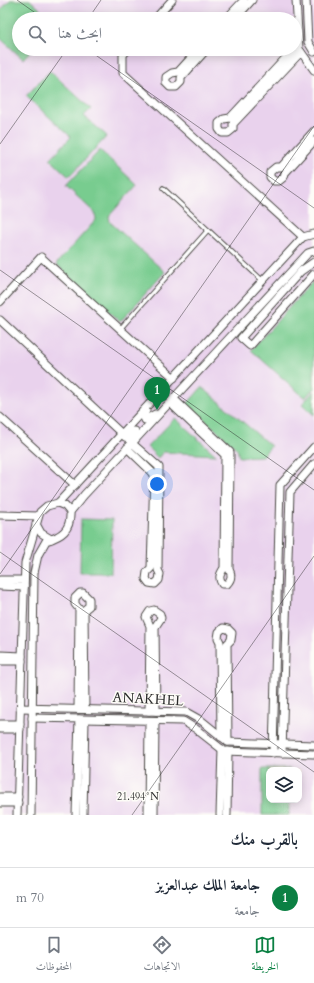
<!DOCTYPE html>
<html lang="ar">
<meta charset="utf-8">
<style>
body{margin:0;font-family:Cardo,Amiri,serif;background:#f2f2f3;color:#1f2937;direction:rtl}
.controls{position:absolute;right:12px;bottom:12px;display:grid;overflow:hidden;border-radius:8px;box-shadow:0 2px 10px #0003}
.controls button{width:36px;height:36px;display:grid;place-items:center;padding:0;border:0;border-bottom:1px solid #e0e1e3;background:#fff;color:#1f2937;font:20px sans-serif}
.you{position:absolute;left:157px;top:484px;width:14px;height:14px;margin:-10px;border:3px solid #fff;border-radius:50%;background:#1a73e8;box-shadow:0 0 0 6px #1a73e833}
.badge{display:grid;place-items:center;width:26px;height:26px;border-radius:50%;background:#0b8043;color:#fff;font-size:13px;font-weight:700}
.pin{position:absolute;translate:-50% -33px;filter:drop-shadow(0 1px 2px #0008)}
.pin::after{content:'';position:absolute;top:21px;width:14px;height:12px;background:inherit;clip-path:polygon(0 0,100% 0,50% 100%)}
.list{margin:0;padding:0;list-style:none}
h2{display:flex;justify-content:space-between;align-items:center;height:52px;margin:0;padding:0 16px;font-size:17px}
h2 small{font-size:13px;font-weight:400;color:#747a83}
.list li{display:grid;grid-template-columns:26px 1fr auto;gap:12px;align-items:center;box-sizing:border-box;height:60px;padding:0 16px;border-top:1px solid #e0e1e3}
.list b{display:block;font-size:15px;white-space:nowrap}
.list p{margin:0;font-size:13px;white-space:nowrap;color:#747a83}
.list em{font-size:13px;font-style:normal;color:#747a83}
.icon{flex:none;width:22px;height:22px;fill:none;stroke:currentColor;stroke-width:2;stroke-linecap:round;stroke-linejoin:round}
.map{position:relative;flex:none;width:314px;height:815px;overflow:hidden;direction:ltr}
.search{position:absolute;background:#fff;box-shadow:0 2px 10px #0003;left:12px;right:12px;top:12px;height:44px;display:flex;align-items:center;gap:10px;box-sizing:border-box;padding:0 14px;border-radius:22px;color:#747a83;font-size:15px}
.sheet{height:112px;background:#fff}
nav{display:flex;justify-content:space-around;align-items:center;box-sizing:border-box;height:56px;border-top:1px solid #e0e1e3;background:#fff;font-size:11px;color:#747a83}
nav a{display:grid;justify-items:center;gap:2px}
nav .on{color:#0b8043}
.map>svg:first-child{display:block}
.built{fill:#e9d2ed;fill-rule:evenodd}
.green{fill:#78cc8f;stroke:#527c5d}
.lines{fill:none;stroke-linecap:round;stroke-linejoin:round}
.lane-casing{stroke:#494743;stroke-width:5.5}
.street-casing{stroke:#494743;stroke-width:9}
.lane{stroke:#fff;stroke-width:3.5}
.street{stroke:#fff;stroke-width:7}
.ticks{fill:none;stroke:#2b2b2b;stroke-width:1;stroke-opacity:0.45}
.labels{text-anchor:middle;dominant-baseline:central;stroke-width:3;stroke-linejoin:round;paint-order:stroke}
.street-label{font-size:14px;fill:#2b2b2b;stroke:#fdfcf7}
.ticks-label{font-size:10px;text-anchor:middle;fill:#2b2b2b;stroke:#fdfcf7;stroke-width:3;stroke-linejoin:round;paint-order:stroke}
</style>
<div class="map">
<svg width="314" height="815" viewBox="0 0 314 815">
<rect width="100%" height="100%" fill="#fdfcf7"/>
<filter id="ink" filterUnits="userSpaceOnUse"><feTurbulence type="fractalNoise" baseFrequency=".025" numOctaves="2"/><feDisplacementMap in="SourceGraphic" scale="8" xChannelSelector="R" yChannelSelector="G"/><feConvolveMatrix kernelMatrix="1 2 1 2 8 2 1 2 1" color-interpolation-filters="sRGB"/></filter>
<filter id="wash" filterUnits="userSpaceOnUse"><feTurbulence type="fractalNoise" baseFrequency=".012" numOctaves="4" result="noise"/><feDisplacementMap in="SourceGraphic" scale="16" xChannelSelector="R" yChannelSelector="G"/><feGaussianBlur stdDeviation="0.9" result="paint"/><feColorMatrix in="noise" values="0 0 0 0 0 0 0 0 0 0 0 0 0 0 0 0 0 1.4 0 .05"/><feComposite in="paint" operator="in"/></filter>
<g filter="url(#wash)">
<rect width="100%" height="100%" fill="#f0e8ce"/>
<path class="built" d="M 0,0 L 314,0 L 314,815 L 0,815 ZM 19,19 L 295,19 L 295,49 L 19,49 ZM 269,770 L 299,770 L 299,800 L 269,800 Z"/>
<g class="green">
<path d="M 10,0 L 30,0 L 51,19 L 19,19 L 19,49 L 32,49 L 23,59 L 0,38 L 0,11 Z"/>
<path d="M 50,71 L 91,109 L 84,116 L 107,136 L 69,177 L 50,159 L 71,137 L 26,96 Z"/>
<path d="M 100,150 L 137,185 L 109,216 L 110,222 L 165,272 L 120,322 L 56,264 L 96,220 L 95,213 L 66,186 Z"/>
<path d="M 314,280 L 314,388 L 305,398 L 251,350 Z"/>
<path d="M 202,387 L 271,446 L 262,456 L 239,457 L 237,449 L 187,404 Z"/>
<path d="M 314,391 L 314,415 L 302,404 Z"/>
<path d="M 175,418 L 216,455 L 163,452 L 158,458 L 147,447 Z"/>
<path d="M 81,519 L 112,520 L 111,573 L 80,573 Z"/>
<path d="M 262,769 L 290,769 L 269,770 L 269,800 L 289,800 L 289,815 L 262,815 Z"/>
</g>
</g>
<g filter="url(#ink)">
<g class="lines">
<g class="lane-casing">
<g id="lane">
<path d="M 163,188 L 263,281"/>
<path d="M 120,329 L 208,230"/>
</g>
</g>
<g class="street-casing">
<g id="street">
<path d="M 296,0 L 299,49 L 314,70"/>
<path d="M 306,0 L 308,42 L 314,52"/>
<path d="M 155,19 L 172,0"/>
<path d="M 226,19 L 244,0"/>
<path d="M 235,19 L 252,0"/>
<path d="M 128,49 L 123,55 L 123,73 L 303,237"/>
<path d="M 199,49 L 178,72 L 172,73 L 166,77 L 166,83 L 170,87 L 176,87 L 181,82 L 181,78 L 207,49"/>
<path d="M 294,49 L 230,118 L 224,119 L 219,123 L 219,129 L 222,133 L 228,133 L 233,129 L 233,124 L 301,52"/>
<path d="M 314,131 L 281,167 L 276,167 L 270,172 L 270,177 L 274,181 L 279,181 L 284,177 L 285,173 L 314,141"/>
<path d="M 314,262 L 301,271 L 241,338 L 250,346 L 314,274"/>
<path d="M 0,302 L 41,257 L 174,378"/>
<path d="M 0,320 L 122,434"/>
<path d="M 170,403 L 225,455 L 224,568 C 220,574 218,578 222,584 L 227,584 C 232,579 232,575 229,569 L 230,452 L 174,399"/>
<path d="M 146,411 L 143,415 L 145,420 L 155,414"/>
<path d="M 0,417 L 75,485"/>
<path d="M 125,437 L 132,431 L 135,431 L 135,434 L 129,440"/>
<path d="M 127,448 L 154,474 L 151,568 L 147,572 L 146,579 L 149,583 L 155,584 L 159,580 L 160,574 L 158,570 L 159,467 L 132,443"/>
<path d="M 58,503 L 65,506 L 70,512"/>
<path d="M 0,515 L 38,516"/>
<path d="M 36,524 L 41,533 L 51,539"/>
<path d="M 0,580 L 24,580"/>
<path d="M 0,586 L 24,587"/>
<path d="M 0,655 L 22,656"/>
<path d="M 0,661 L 22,661"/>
<path d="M 20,708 L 186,712 L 202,721 L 228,742 L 314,745"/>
<path d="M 78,709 L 79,609 L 75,604 L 75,598 L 80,593 L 83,593 L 89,599 L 89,606 L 84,610 L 85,709"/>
<path d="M 149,711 L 150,626 L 146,617 L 150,611 L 154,610 L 160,614 L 161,618 L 155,627 L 156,711"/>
<path d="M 32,718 L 183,721 L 196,729 L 224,751 L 314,754"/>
<path d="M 0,724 L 20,724"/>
<path d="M 0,729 L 20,729"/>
<path d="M 221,737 L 220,642 L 218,638 L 219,632 L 223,628 L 228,629 L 232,633 L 231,640 L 227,644 L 228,742"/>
<path d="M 273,753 L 280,485 L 314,447"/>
<path d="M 282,753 L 290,492 L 314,464"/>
<path d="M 0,797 L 18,797"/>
<path d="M 0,803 L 18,803"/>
<path d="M 17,815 L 25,563 L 40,512 L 47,506 L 58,503 L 303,237 L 314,234"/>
<path d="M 31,815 L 34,573 L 38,555 L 46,541 C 62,536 71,530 70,512 L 84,495 L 308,253 L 314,251"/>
<path d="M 76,815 L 79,719"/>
<path d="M 83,815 L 85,720"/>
<path d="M 148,815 L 149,721"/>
<path d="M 154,815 L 155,721"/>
<path d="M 220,815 L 222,749"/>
<path d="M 227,815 L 228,751"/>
</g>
</g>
<use href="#lane" class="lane"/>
<use href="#street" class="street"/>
</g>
</g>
<path class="ticks" d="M 17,0 L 44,19M 88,19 L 101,0M 87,49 L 314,208M 0,144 L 67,49M 0,270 L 314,490M 0,552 L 314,772M 0,574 L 314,126M 132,815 L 314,556"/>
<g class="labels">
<g class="street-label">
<text transform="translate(148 699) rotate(3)">ANAKHEL</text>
</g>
</g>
<g class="ticks-label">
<text x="138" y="800">21.494°N</text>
</g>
</svg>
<div class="controls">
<button><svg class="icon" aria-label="layers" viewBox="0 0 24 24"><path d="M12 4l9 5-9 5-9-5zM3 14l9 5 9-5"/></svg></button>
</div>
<div class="you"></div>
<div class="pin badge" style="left:157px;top:410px">1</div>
<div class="search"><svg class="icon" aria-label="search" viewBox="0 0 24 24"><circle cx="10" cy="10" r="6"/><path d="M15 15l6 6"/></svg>ابحث هنا</div>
</div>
<section class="sheet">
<h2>بالقرب منك<small></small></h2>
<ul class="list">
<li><span class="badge">1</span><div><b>جامعة الملك عبدالعزيز</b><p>جامعة</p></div><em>70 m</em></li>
</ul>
</section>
<nav>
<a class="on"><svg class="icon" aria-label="map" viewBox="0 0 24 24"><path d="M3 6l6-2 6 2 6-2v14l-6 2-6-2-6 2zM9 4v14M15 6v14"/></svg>الخريطة</a>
<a><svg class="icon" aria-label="directions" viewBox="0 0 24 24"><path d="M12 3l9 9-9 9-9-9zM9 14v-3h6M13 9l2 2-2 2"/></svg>الاتجاهات</a>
<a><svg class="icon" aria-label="saved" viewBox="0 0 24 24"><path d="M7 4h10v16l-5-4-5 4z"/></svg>المحفوظات</a>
</nav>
